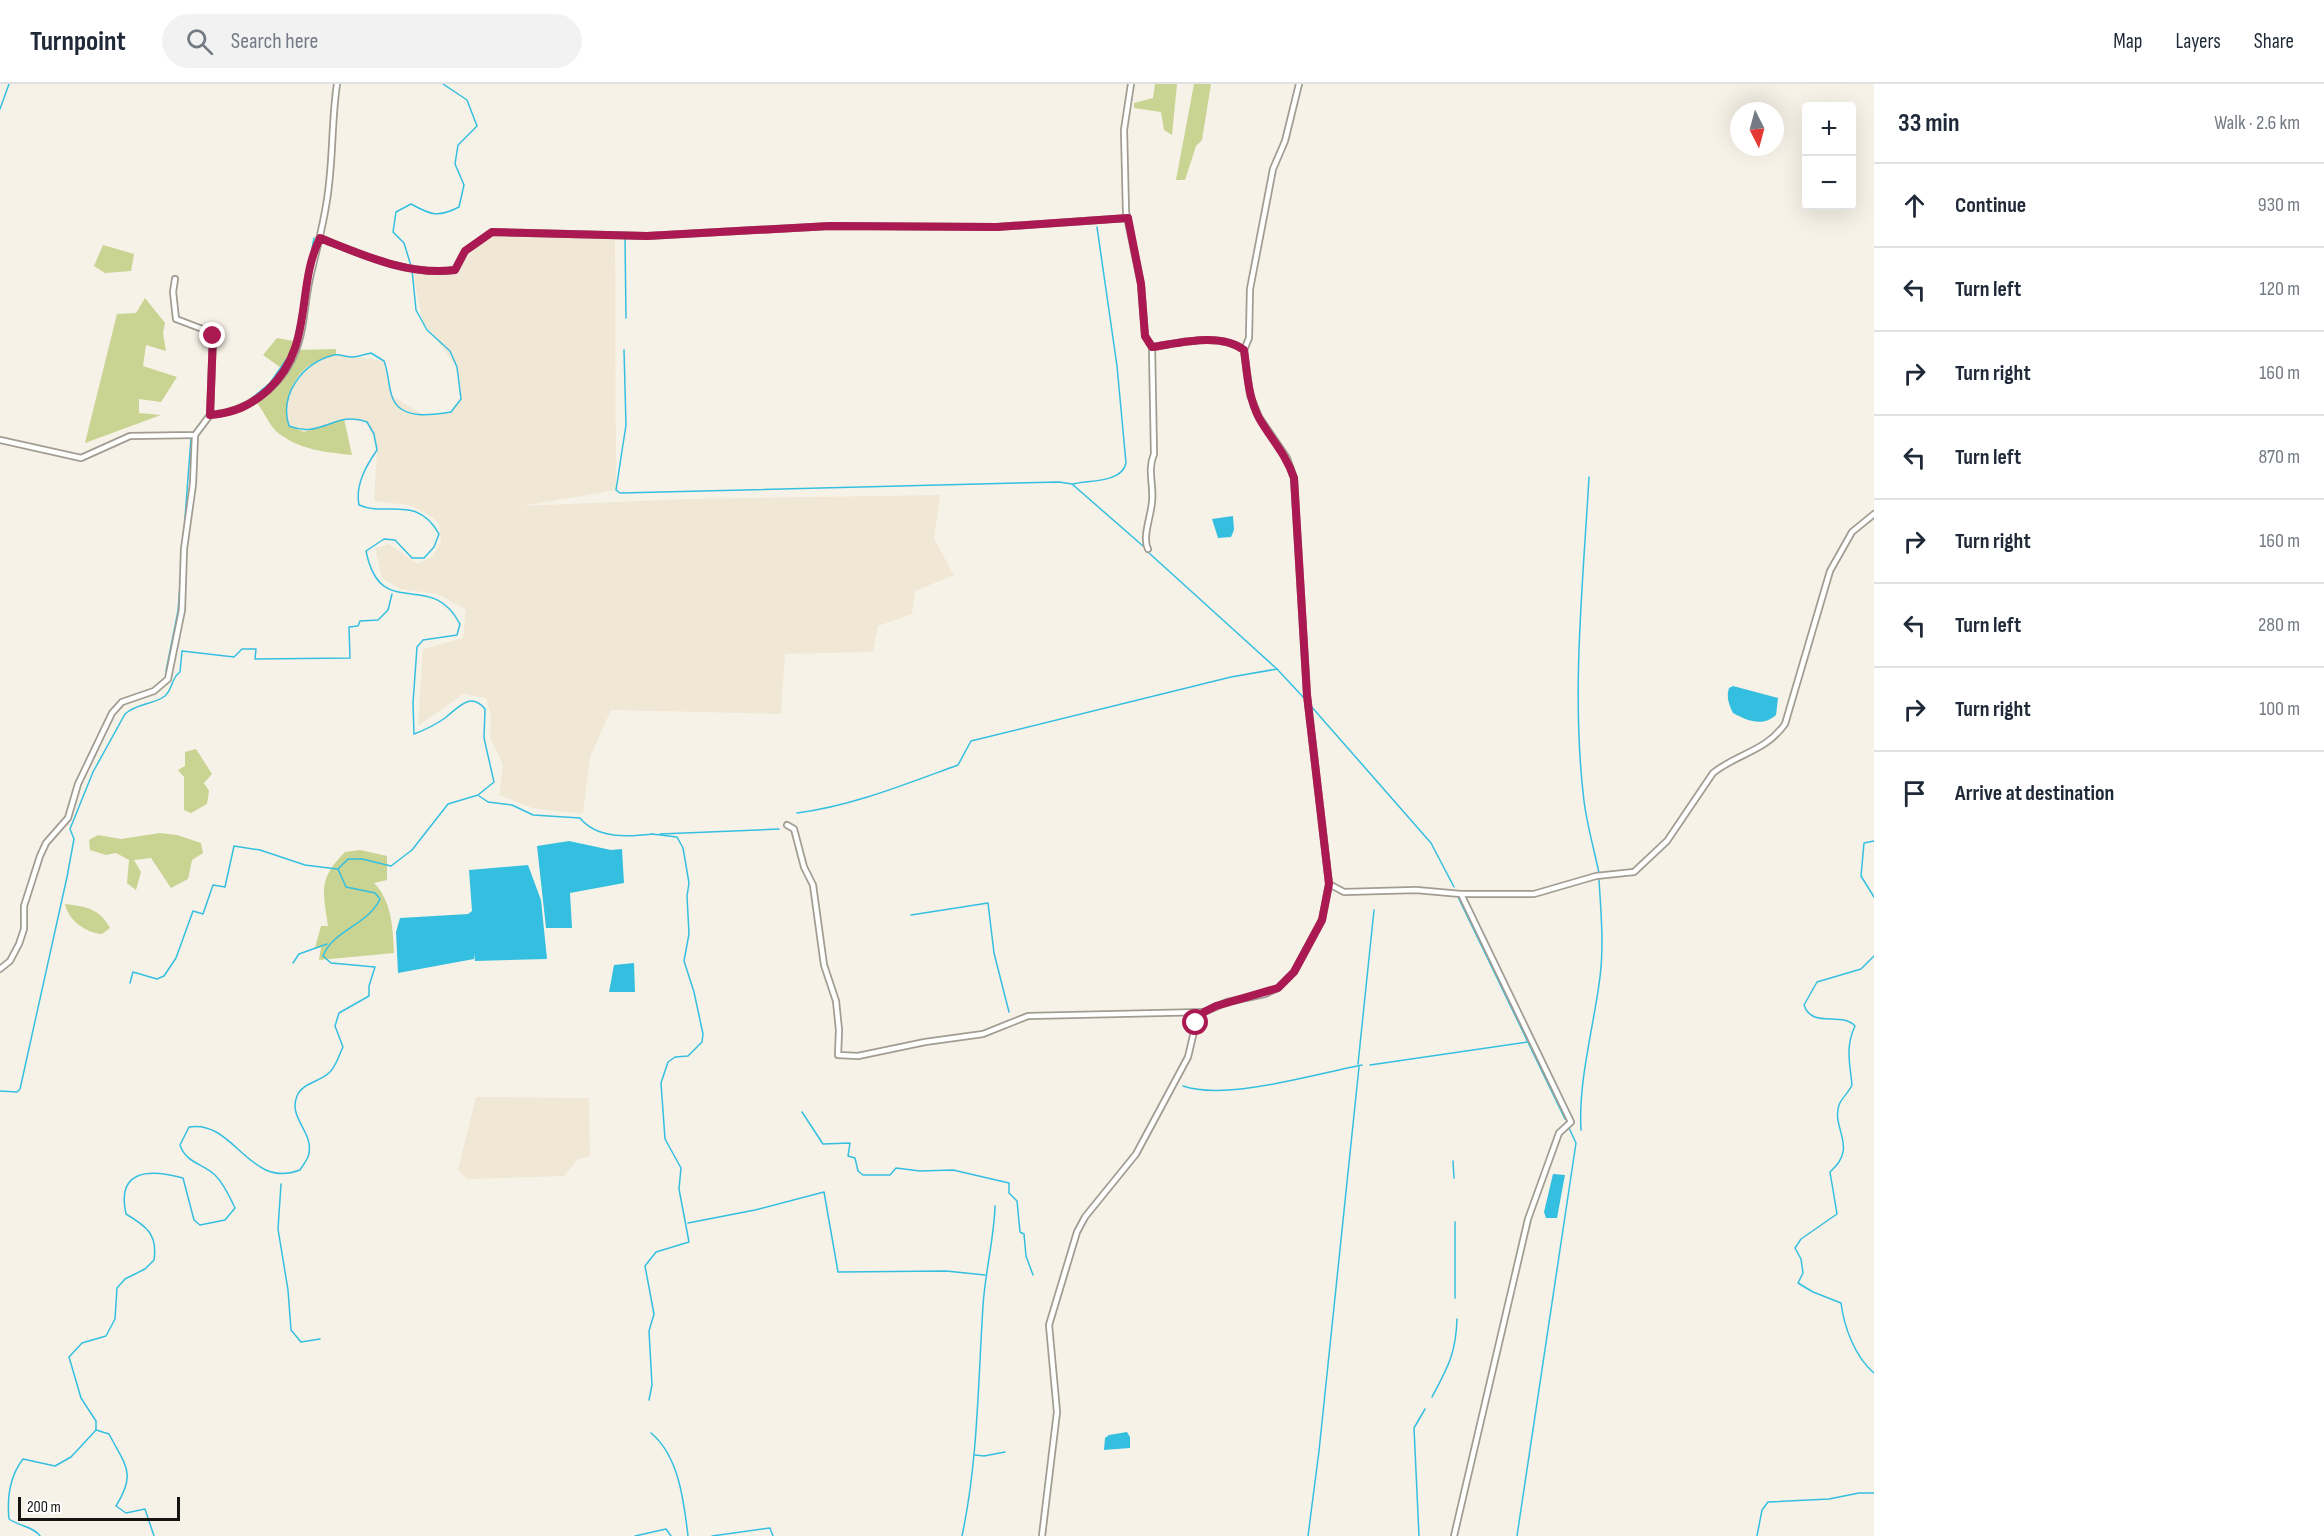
<!DOCTYPE html>
<meta charset="utf-8">
<style>
body{margin:0;font-family:"Sofia Sans Condensed",sans-serif;background:#f2f2f3;color:#1f2937}
.controls{position:absolute;right:18px;top:18px;display:grid;overflow:hidden;border-radius:6px;box-shadow:0 6px 24px #0002}
.controls button{width:54px;height:54px;display:grid;place-items:center;padding:0;border:0;border-bottom:2px solid #e0e1e3;background:#fff;color:#1f2937;font:30px sans-serif}
.compass{position:absolute;left:1730px;top:18px;width:54px;height:54px;border-radius:50%;background:#fff;box-shadow:0 6px 24px #0002;rotate:174deg}
.scale{position:absolute;left:18px;bottom:15px;width:162px;box-sizing:border-box;padding-left:6px;border:3px solid #161410;border-top:0;font-size:16px;line-height:21px;white-space:nowrap;color:#161410;-webkit-text-stroke:4px #fff;paint-order:stroke}
.stop{position:absolute;width:18px;height:18px;margin:-14px;border:4px solid #aa1952;border-radius:50%;background:#fff}
.stop.end{background:#aa1952;border-color:#fff;box-shadow:0 2px 6px #0008}
.list{margin:0;padding:0;list-style:none}
h2{display:flex;justify-content:space-between;align-items:center;height:78px;margin:0;padding:0 24px;font-size:26px}
h2 small{font-size:20px;font-weight:400;color:#747a83}
.list li{display:grid;grid-template-columns:39px 1fr auto;gap:18px;align-items:center;box-sizing:border-box;height:84px;padding:0 24px;border-top:2px solid #e0e1e3}
.list b{display:block;font-size:22px;white-space:nowrap}
.list em{font-size:20px;font-style:normal;color:#747a83}
.icon{flex:none;width:33px;height:33px;fill:none;stroke:currentColor;stroke-width:2;stroke-linecap:round;stroke-linejoin:round}
.map{position:relative;flex:none;width:1874px;height:1452px;overflow:hidden}
header{display:flex;align-items:center;gap:36px;box-sizing:border-box;height:84px;padding:0 30px;background:#fff;border-bottom:2px solid #e0e1e3}
header strong{font-size:28px}
nav{display:flex;gap:33px;margin-inline-start:auto;font-size:21px}
.search{width:420px;height:54px;background:#f2f2f3;display:flex;align-items:center;gap:15px;box-sizing:border-box;padding:0 21px;border-radius:33px;color:#747a83;font-size:22px}
main{display:flex}
aside{flex:1;background:#fff}
.map>svg:first-child{display:block}
.built{fill:#f0e8d5}
.green{fill:#c9d392}
.water{fill:#34bfe0}
.lines{fill:none;stroke-linecap:round;stroke-linejoin:round}
.stream{stroke:#34bfe0;stroke-width:1.5}
.street-casing{stroke:#a29d92;stroke-width:8}
.street{stroke:#fff;stroke-width:4.5}
.route{stroke:#aa1952;stroke-width:8}
</style>
<header>
<strong>Turnpoint</strong>
<div class="search"><svg class="icon" aria-label="search" viewBox="0 0 24 24"><circle cx="10" cy="10" r="6"/><path d="M15 15l6 6"/></svg>Search here</div>
<nav><a>Map</a><a>Layers</a><a>Share</a></nav>
</header>
<main>
<div class="map">
<svg width="1874" height="1452" viewBox="0 0 1874 1452">
<rect width="100%" height="100%" fill="#f7f2e7"/>
<g class="built">
<path d="M 492,148 L 615,150 L 616,406 L 522,422 L 687,415 L 940,411 L 934,455 L 954,491 L 915,507 L 912,530 L 878,542 L 873,568 L 785,570 L 781,630 L 611,626 L 590,673 L 583,730 L 532,724 L 499,711 L 503,681 L 490,654 L 491,633 L 486,614 L 463,610 L 418,642 L 423,565 L 463,554 L 466,526 L 438,510 L 400,505 L 382,494 L 375,464 L 389,460 L 418,480 L 433,472 L 441,458 L 439,439 L 425,428 L 408,421 L 374,417 L 377,366 L 367,338 L 344,335 L 304,348 L 289,342 L 285,331 L 285,319 L 295,300 L 312,279 L 336,270 L 384,277 L 392,312 L 425,332 L 451,328 L 461,315 L 457,283 L 423,238 L 414,195 L 409,185 L 455,186 Z"/>
<path d="M 476,1013 L 589,1014 L 590,1072 L 578,1075 L 564,1092 L 467,1095 L 458,1086 Z"/>
</g>
<g class="green">
<path d="M 1155,0 L 1177,0 L 1172,51 L 1164,46 L 1161,28 L 1134,24 L 1134,19 L 1153,14 Z"/>
<path d="M 1194,0 L 1211,0 L 1202,56 L 1196,62 L 1185,96 L 1176,96 Z"/>
<path d="M 103,161 L 134,170 L 131,187 L 105,189 L 94,182 Z"/>
<path d="M 145,214 L 165,239 L 163,249 L 166,267 L 146,261 L 143,282 L 177,293 L 161,318 L 139,315 L 139,329 L 161,331 L 85,359 L 117,230 L 136,229 Z"/>
<path d="M 277,254 L 299,258 L 296,266 L 336,265 L 336,270 C 329,273 320,275 313,279 C 292,291 282,320 289,342 L 304,348 L 344,335 L 352,371 C 325,368 299,366 277,348 C 268,340 264,326 255,317 L 284,286 L 263,271 Z"/>
<path d="M 196,665 L 212,690 L 204,699 L 209,707 L 207,720 L 191,729 L 184,726 L 184,693 L 178,686 L 185,682 L 185,668 Z"/>
<path d="M 160,749 L 177,751 L 201,759 L 203,769 L 192,776 L 188,795 L 171,804 L 151,774 L 134,776 L 141,788 L 136,806 L 127,799 L 129,776 L 116,769 L 106,771 L 90,766 L 89,756 L 98,751 L 121,755 Z"/>
<path d="M 360,766 L 387,772 L 387,796 L 374,799 C 392,817 393,845 394,869 L 319,876 L 321,863 L 315,864 L 321,842 L 328,842 C 323,806 318,795 345,768 Z"/>
<path d="M 65,820 C 87,823 99,824 110,844 L 102,850 C 86,849 68,836 65,820 Z"/>
</g>
<g class="water">
<path d="M 1233,432 L 1234,446 L 1231,453 L 1218,454 L 1212,435 Z"/>
<path d="M 1733,602 L 1778,614 L 1776,631 C 1763,643 1747,637 1733,629 C 1729,621 1726,613 1729,604 Z"/>
<path d="M 569,757 L 611,766 L 622,765 L 624,799 L 570,809 L 572,844 L 546,844 L 537,762 Z"/>
<path d="M 528,781 L 541,816 L 547,875 L 475,877 L 474,869 L 474,875 L 398,889 L 396,848 L 400,834 L 468,830 L 472,827 L 469,786 Z"/>
<path d="M 634,879 L 635,908 L 609,908 L 614,881 Z"/>
<path d="M 1553,1090 L 1565,1091 L 1557,1134 L 1546,1134 L 1544,1128 Z"/>
<path d="M 1127,1348 L 1130,1353 L 1130,1364 L 1104,1366 L 1105,1354 L 1109,1351 Z"/>
</g>
<g class="lines">
<g class="stream">
<path d="M 0,25 L 9,0"/>
<path d="M 625,155 L 626,234"/>
<path d="M 411,182 L 404,159 L 393,148 L 396,128 L 411,120 C 431,131 438,134 459,123 L 464,101 L 455,80 L 458,61 L 477,42 L 467,16 L 443,0"/>
<path d="M 624,266 L 626,341 L 616,406 L 620,409 L 1059,398 L 1072,400 L 1143,462"/>
<path d="M 251,315 L 270,299 L 293,266 L 314,154"/>
<path d="M 1589,393 C 1583,500 1571,610 1584,717 C 1587,741 1594,765 1599,789"/>
<path d="M 1073,400 C 1089,396 1122,399 1126,379 L 1117,282 L 1097,143"/>
<path d="M 1149,469 L 1277,585 L 1304,614"/>
<path d="M 166,587 L 178,527 L 191,354"/>
<path d="M 1310,621 L 1431,759 L 1454,803"/>
<path d="M 479,712 L 488,718 L 512,721 L 533,731 L 580,734 C 597,755 628,753 653,750"/>
<path d="M 797,729 C 852,722 906,700 958,681 L 971,657 L 1231,593 L 1277,585"/>
<path d="M 660,750 L 779,745"/>
<path d="M 1874,757 L 1864,759 L 1861,792 L 1874,813"/>
<path d="M 1458,813 L 1565,1035"/>
<path d="M 911,831 L 988,819 L 994,869 L 1009,928"/>
<path d="M 1874,872 L 1861,885 L 1817,898 L 1804,921 C 1812,945 1841,927 1855,942 C 1845,963 1850,980 1852,1001 C 1849,1008 1841,1015 1839,1021 C 1831,1045 1859,1063 1830,1088 L 1837,1130 L 1801,1155 L 1795,1164 L 1801,1175 L 1803,1189 L 1798,1199 L 1813,1208 L 1841,1219 C 1844,1243 1855,1273 1874,1289"/>
<path d="M 293,879 L 299,870 L 327,860"/>
<path d="M 130,899 L 133,888 L 157,895 L 164,892 L 176,874 L 193,827 L 203,830 L 213,801 L 225,803 L 234,762 L 260,766 L 305,781 L 337,785"/>
<path d="M 1358,980 L 1374,826"/>
<path d="M 1370,981 L 1527,958"/>
<path d="M 1183,1002 C 1227,1017 1315,990 1362,981"/>
<path d="M 0,1007 L 17,1008 L 20,1005 L 67,793 L 74,755 L 70,745 L 93,688 L 125,630 C 137,619 153,621 165,612 C 173,605 171,594 180,588 L 182,567 L 234,573 L 242,565 L 256,565 L 255,575 L 350,574 L 349,543 L 358,542 L 360,537 L 378,536 L 388,526 L 392,510"/>
<path d="M 802,1028 L 823,1060 L 850,1059 L 848,1072 L 855,1074 L 858,1087 L 863,1091 L 890,1091 L 896,1084 L 920,1087 L 953,1086 L 1009,1099 L 1009,1109 L 1017,1117 L 1020,1148 L 1024,1150 L 1026,1172 L 1033,1191"/>
<path d="M 1581,1046 C 1578,997 1594,942 1600,893 C 1604,861 1601,828 1599,796"/>
<path d="M 1453,1077 L 1454,1094"/>
<path d="M 281,1100 L 278,1145 L 288,1206 L 291,1246 L 301,1258 L 320,1255"/>
<path d="M 688,1139 L 755,1126 L 824,1108 L 838,1188 L 946,1187 L 985,1191"/>
<path d="M 1455,1214 L 1455,1138"/>
<path d="M 1432,1313 C 1448,1283 1456,1269 1457,1235"/>
<path d="M 649,1316 L 652,1301 L 649,1247 L 654,1230 L 645,1182 L 656,1168 L 689,1158 L 679,1105 L 681,1084 L 665,1055 L 661,999 L 668,978 L 675,973 L 688,972 L 702,958 L 703,950 L 694,908 L 684,877 L 689,850 L 687,812 L 689,799 L 683,764 L 677,753 L 652,750"/>
<path d="M 96,1346 L 109,1350 C 125,1381 137,1389 116,1422 L 126,1429 L 145,1425 L 154,1452"/>
<path d="M 651,1349 C 679,1372 684,1418 688,1452"/>
<path d="M 975,1371 L 984,1372 L 1005,1368"/>
<path d="M 40,1452 C 34,1443 19,1442 9,1435 C 7,1415 10,1392 23,1375 L 55,1382 L 71,1373 L 96,1346 L 96,1337 L 81,1314 L 69,1273 L 82,1259 L 106,1252 L 115,1235 L 117,1204 L 125,1195 L 145,1185 L 154,1176 C 158,1150 146,1142 126,1130 C 116,1085 150,1085 183,1094 L 194,1136 L 200,1141 L 225,1136 L 235,1124 C 230,1113 223,1099 215,1091 C 202,1079 186,1079 180,1061 L 189,1043 C 234,1035 249,1106 300,1086 C 303,1081 309,1074 309,1069 C 313,1047 288,1034 297,1012 C 302,999 320,998 330,988 C 336,982 339,971 343,963 L 335,942 L 339,929 L 369,912 L 369,902 L 375,883 L 331,879 L 323,872 C 333,846 368,841 380,815 L 375,809 L 346,803 L 338,785 L 348,775 L 362,775 L 391,782 L 412,766 L 448,720 L 478,711 L 494,698 L 484,654 L 485,625 C 470,607 458,624 445,634 C 435,641 425,646 414,650 L 413,619 L 417,563 L 423,556 L 457,551 L 460,540 C 430,483 381,540 366,467 L 384,455 L 395,456 L 412,474 L 424,474 L 434,463 L 439,450 C 417,410 386,433 359,421 C 355,401 366,382 377,366 L 374,350 L 367,338 C 336,326 321,355 289,342 C 279,311 302,279 334,271 C 340,270 346,273 352,273 C 358,273 365,270 371,269 L 384,277 C 389,289 388,304 393,315 C 402,336 433,331 451,328 L 461,315 L 457,283 L 450,267 L 427,246 L 416,226 L 412,186"/>
<path d="M 635,1452 L 666,1445 L 671,1452"/>
<path d="M 712,1452 L 770,1444 L 773,1452"/>
<path d="M 962,1452 C 978,1377 978,1299 983,1222 C 985,1188 994,1156 995,1122"/>
<path d="M 1308,1452 L 1319,1367 L 1359,983"/>
<path d="M 1419,1452 L 1414,1344 L 1425,1325"/>
<path d="M 1517,1452 L 1576,1059 L 1569,1044"/>
<path d="M 1757,1452 L 1762,1426 L 1768,1418 L 1829,1415 L 1859,1409 L 1874,1409"/>
</g>
<g class="street-casing">
<g id="street">
<path d="M 1131,0 L 1124,46 L 1126,128 L 1141,200 L 1145,252 L 1152,263 C 1180,259 1220,248 1244,266"/>
<path d="M 1299,0 L 1285,57 L 1273,85 L 1250,205 L 1249,254 L 1244,266 L 1250,311 L 1259,333 L 1287,374 L 1294,394 L 1307,611 L 1329,800 L 1344,808 L 1416,806 L 1461,810 L 1571,1038 L 1559,1049 L 1528,1135 L 1454,1452"/>
<path d="M 320,154 C 363,171 408,192 455,186 L 465,167 L 492,148 L 647,152 L 830,142 L 997,143 L 1128,134"/>
<path d="M 175,195 L 173,208 L 176,235 L 205,246 L 213,251 L 210,331"/>
<path d="M 0,356 L 81,374 L 130,352 L 195,351 L 210,331 C 251,328 288,298 299,257 C 305,237 305,215 310,194 C 317,163 326,133 329,100 C 333,67 332,33 337,0"/>
<path d="M 1148,465 C 1142,453 1151,432 1152,418 C 1154,401 1147,386 1154,370 L 1152,263"/>
<path d="M 787,741 L 794,745 L 804,783 L 813,801 L 824,881 L 836,917 L 839,946 L 838,971 L 858,972 L 925,958 L 983,950 L 1028,932 L 1204,928"/>
<path d="M 1461,810 L 1534,810 L 1596,792 L 1634,788 L 1667,757 L 1713,689 C 1738,669 1765,668 1785,640 L 1830,487 L 1852,448 L 1874,430"/>
<path d="M 0,885 L 10,877 L 19,860 L 24,845 L 24,822 L 40,772 L 46,759 L 68,734 L 78,700 L 112,629 L 122,618 L 154,607 L 168,595 L 182,526 L 184,465 L 193,400 L 195,351"/>
<path d="M 1042,1452 L 1057,1328 L 1049,1241 L 1077,1148 L 1085,1133 L 1136,1070 L 1188,973 L 1196,939 L 1204,928 L 1227,918 L 1265,910 L 1278,904 L 1294,888 L 1322,836 L 1329,800"/>
</g>
</g>
<use href="#street" class="street"/>
</g>
<g class="lines">
<path class="route" d="M 213,252 L 210,331 C 234,329 250,322 268,306 C 315,262 295,205 320,154 C 363,171 408,192 455,186 L 465,167 L 492,148 L 647,152 L 830,142 L 997,143 L 1128,134 L 1141,200 L 1145,252 L 1152,263 C 1180,259 1220,248 1244,266 C 1247,288 1248,313 1259,334 C 1271,355 1286,370 1294,394 L 1307,611 L 1329,800 L 1322,836 L 1294,888 L 1278,904 L 1216,922 L 1204,928 L 1196,939"/>
</g>
</svg>
<div class="controls">
<button>+</button>
<button>−</button>
</div>
<svg class="compass" viewBox="-18 -18 36 36"><path d="M0-13l5 13h-10z" fill="#e53935"/><path d="M0 13l5-13h-10z" fill="#747a83"/></svg>
<div class="scale">200 m</div>
<div class="stop" style="left:1196px;top:939px"></div>
<div class="stop end" style="left:213px;top:252px"></div>
</div>
<aside>
<h2>33 min<small>Walk · 2.6 km</small></h2>
<ul class="list">
<li><svg class="icon" aria-label="ahead" viewBox="0 0 24 24"><path d="M12 20V5M6 11l6-6 6 6"/></svg><div><b>Continue</b></div><em>930 m</em></li>
<li><svg class="icon" aria-label="left" viewBox="0 0 24 24"><path d="M17 20v-9H6M10 6l-5 5 5 5"/></svg><div><b>Turn left</b></div><em>120 m</em></li>
<li><svg class="icon" aria-label="right" viewBox="0 0 24 24"><path d="M7 20v-9h11M14 6l5 5-5 5"/></svg><div><b>Turn right</b></div><em>160 m</em></li>
<li><svg class="icon" aria-label="left" viewBox="0 0 24 24"><path d="M17 20v-9H6M10 6l-5 5 5 5"/></svg><div><b>Turn left</b></div><em>870 m</em></li>
<li><svg class="icon" aria-label="right" viewBox="0 0 24 24"><path d="M7 20v-9h11M14 6l5 5-5 5"/></svg><div><b>Turn right</b></div><em>160 m</em></li>
<li><svg class="icon" aria-label="left" viewBox="0 0 24 24"><path d="M17 20v-9H6M10 6l-5 5 5 5"/></svg><div><b>Turn left</b></div><em>280 m</em></li>
<li><svg class="icon" aria-label="right" viewBox="0 0 24 24"><path d="M7 20v-9h11M14 6l5 5-5 5"/></svg><div><b>Turn right</b></div><em>100 m</em></li>
<li><svg class="icon" aria-label="arrive" viewBox="0 0 24 24"><path d="M6 21V4h12l-3 4 3 4H6"/></svg><div><b>Arrive at destination</b></div></li>
</ul>
</aside>
</main>
